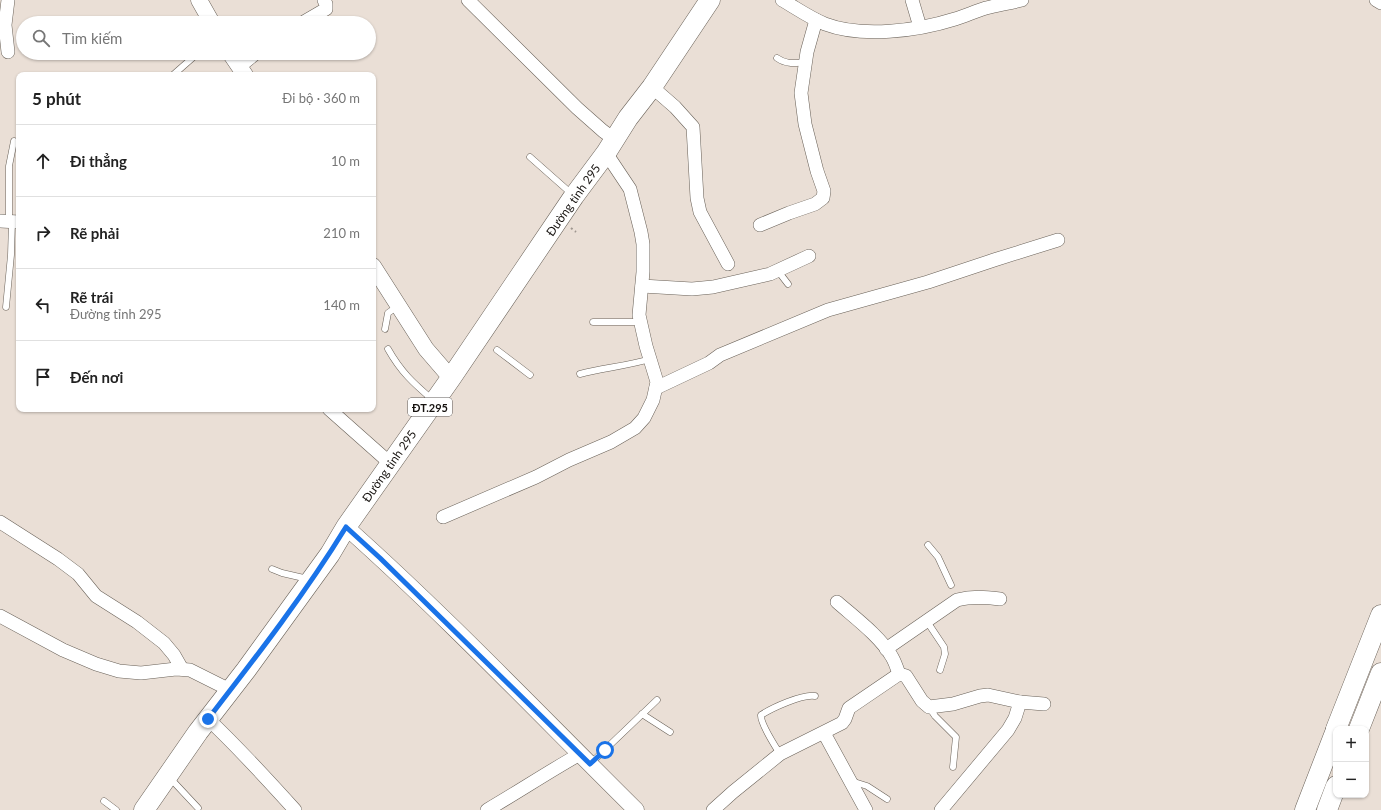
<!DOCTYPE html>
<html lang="vi">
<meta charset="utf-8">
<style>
body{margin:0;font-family:Lato,sans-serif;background:#f6f6f6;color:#222}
.controls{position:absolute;right:12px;bottom:12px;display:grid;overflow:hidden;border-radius:8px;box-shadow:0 1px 3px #0004}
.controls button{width:36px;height:36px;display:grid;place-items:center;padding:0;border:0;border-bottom:1px solid #e0e0e0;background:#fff;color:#222;font:20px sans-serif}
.stop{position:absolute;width:12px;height:12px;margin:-9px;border:3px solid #1a73e8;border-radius:50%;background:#fff}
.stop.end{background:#1a73e8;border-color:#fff;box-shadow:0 1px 4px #0008}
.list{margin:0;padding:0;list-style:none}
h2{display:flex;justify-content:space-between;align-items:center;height:52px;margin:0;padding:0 16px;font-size:17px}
h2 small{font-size:13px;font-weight:400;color:#767676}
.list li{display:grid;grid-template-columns:26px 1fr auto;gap:12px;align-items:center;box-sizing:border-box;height:72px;padding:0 16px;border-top:1px solid #e0e0e0}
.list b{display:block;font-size:15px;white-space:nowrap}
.list p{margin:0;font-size:13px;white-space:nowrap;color:#767676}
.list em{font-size:13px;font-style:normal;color:#767676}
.icon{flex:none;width:22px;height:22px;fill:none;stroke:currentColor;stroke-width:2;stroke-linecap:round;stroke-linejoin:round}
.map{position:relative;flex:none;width:1381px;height:810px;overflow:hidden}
.search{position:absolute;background:#fff;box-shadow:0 1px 3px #0004;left:16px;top:16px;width:360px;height:44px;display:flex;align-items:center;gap:10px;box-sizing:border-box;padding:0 14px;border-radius:22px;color:#767676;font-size:15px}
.panel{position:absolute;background:#fff;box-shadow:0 1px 3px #0004;left:16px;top:72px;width:360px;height:340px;border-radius:8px}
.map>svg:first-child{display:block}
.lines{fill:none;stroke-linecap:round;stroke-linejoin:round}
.service-casing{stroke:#696158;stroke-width:7}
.minor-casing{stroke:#696158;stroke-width:14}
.tertiary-casing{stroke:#696158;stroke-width:17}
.primary-casing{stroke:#696158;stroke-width:21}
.path{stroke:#9e968f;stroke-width:2;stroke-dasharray:2 3;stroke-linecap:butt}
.service{stroke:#fff;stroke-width:6}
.minor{stroke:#fff;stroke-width:13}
.tertiary{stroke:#fff;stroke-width:16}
.primary{stroke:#fff;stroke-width:20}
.route{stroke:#1a73e8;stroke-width:5}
.labels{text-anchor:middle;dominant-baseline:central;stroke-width:3.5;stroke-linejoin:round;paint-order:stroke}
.shield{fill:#fff;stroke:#5c5957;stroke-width:1}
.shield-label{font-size:11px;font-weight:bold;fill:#16120f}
.street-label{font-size:12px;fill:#16120f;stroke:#fff}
</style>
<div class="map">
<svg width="1381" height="810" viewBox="0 0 1381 810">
<rect width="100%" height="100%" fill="#eadfd6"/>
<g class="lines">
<g class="service-casing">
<g id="service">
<path d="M 777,58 C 787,65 795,63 806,62"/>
<path d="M 173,75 L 198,53"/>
<path d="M 530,157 L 573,195"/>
<path d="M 9,222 L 9,166 L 14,141"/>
<path d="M 778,271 L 788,284"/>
<path d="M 6,307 L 11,255 L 12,222"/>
<path d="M 593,322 L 640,322"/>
<path d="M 385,329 L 388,313 L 398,306"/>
<path d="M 388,349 C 401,372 413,383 433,400"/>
<path d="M 497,350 L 530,375"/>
<path d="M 580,374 C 603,368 627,366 650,359"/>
<path d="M 928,545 L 938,557 L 951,585"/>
<path d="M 272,569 L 282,573 L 308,579"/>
<path d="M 926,620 L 944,647 L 945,654 L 940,670"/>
<path d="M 929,707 L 935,716 L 956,737 L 953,767"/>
<path d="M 642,714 L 670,732"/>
<path d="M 780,754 C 775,746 760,723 761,715 C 772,708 802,694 815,696"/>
<path d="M 591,763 L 657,700"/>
<path d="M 170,778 L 198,808"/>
<path d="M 851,781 L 867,786 L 887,799"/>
<path d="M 104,801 L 116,810"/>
</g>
</g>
<g class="minor-casing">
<g id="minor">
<path d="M 8,0 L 5,25 L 8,52"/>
<path d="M 468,0 L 577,108 L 603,131 L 614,139"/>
<path d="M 782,0 C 796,8 810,18 825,24 C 862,38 917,31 955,19 C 965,16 976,11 986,8 C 998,5 1010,3 1022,0"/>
<path d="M 912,0 L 920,27"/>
<path d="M 1376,0 L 1381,3"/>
<path d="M 302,23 L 326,9 L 326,4 L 324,0"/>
<path d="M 239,67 L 256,53"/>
<path d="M 652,87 L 675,107 L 693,127 L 697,198 L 700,212 L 728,264"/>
<path d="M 0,221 L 19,222"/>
<path d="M 760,225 L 789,213 L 815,204 L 823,198 L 824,191 L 817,171 L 805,124 L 801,93 L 807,52 L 816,20"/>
<path d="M 642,286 L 692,289 L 713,287 L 770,274 L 809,256"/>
<path d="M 656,388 L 709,363 L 720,355 L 828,310 L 928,282 L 994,260 L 1058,240"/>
<path d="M 329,409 L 391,464"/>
<path d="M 443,517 L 536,477 L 569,460 L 611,442 L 635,428 L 644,418 L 653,400 L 657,382 L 646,346 L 639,315 L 643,272 L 643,244 L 641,232 L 630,189 L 606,153"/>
<path d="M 0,522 L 58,559 L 78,574 L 96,596 L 137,622 L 164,643 L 174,655 L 182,669"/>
<path d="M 837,602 C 854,617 881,637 892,657 C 895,662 897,668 899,674"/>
<path d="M 0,616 L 63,650 L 96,664 L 119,671 L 141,673 L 176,669 L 190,670 L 230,690"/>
<path d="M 886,649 L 957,600 C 972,596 985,597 1000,599"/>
<path d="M 208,719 C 239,748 267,779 295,810"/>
<path d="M 824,733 L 866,810"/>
<path d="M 487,810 C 518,792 548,772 580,754"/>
<path d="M 713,810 L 733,792 L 780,754 L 842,723 L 845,719 L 849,708 L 899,674 L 906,676 L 922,701 L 929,707 L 953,704 L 980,696 L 988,695 L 1020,702 L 1044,704"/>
<path d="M 941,810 L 1008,730 L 1015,718 L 1020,702"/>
</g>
</g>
<g class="tertiary-casing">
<g id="tertiary">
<path d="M 199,0 L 212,23"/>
<path d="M 230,53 L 245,75"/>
<path d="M 373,266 L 426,349 L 451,378"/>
<path d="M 346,527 C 447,617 540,715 636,810"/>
</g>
</g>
<g class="primary-casing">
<g id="primary">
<path d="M 1336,729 L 1381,615"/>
<path d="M 1359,729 L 1381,673"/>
<path d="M 144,810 L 198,732 L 246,670 L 330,554 L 346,527 L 451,378 L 574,196 L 606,153 L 628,118 L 652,87 L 710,0"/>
<path d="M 1305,810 L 1336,730"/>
<path d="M 1327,810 L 1336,786"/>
</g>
</g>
<path class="path" d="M 571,228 L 576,232"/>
<use href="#service" class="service"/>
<use href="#minor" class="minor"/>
<use href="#tertiary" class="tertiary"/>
<use href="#primary" class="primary"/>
</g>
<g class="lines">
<path class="route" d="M 208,719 C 256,657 305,594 346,527 L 380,558 L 590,764 L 605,750"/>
</g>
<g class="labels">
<rect class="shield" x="408" y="398" width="44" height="18" rx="3"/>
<g class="shield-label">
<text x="430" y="407">ĐT.295</text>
</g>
<g class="street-label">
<text transform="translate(573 200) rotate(-55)">Đường tỉnh 295</text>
<text transform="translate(389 466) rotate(-55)">Đường tỉnh 295</text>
</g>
</g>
</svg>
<div class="controls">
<button>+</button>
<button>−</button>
</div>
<div class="stop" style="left:605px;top:750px"></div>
<div class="stop end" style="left:208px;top:719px"></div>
<div class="search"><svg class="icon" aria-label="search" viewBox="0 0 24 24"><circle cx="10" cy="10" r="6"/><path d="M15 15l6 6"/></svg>Tìm kiếm</div>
<section class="panel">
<h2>5 phút<small>Đi bộ · 360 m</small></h2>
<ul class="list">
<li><svg class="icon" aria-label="ahead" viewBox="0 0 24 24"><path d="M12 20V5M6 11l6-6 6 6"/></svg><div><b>Đi thẳng</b></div><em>10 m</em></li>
<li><svg class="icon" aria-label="right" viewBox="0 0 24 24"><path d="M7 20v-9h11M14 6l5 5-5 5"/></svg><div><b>Rẽ phải</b></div><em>210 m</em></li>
<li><svg class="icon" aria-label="left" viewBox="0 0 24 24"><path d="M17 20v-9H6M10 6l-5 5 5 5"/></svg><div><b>Rẽ trái</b><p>Đường tỉnh 295</p></div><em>140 m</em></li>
<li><svg class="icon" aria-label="arrive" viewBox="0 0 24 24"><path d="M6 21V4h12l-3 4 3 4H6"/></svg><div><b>Đến nơi</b></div></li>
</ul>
</section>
</div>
